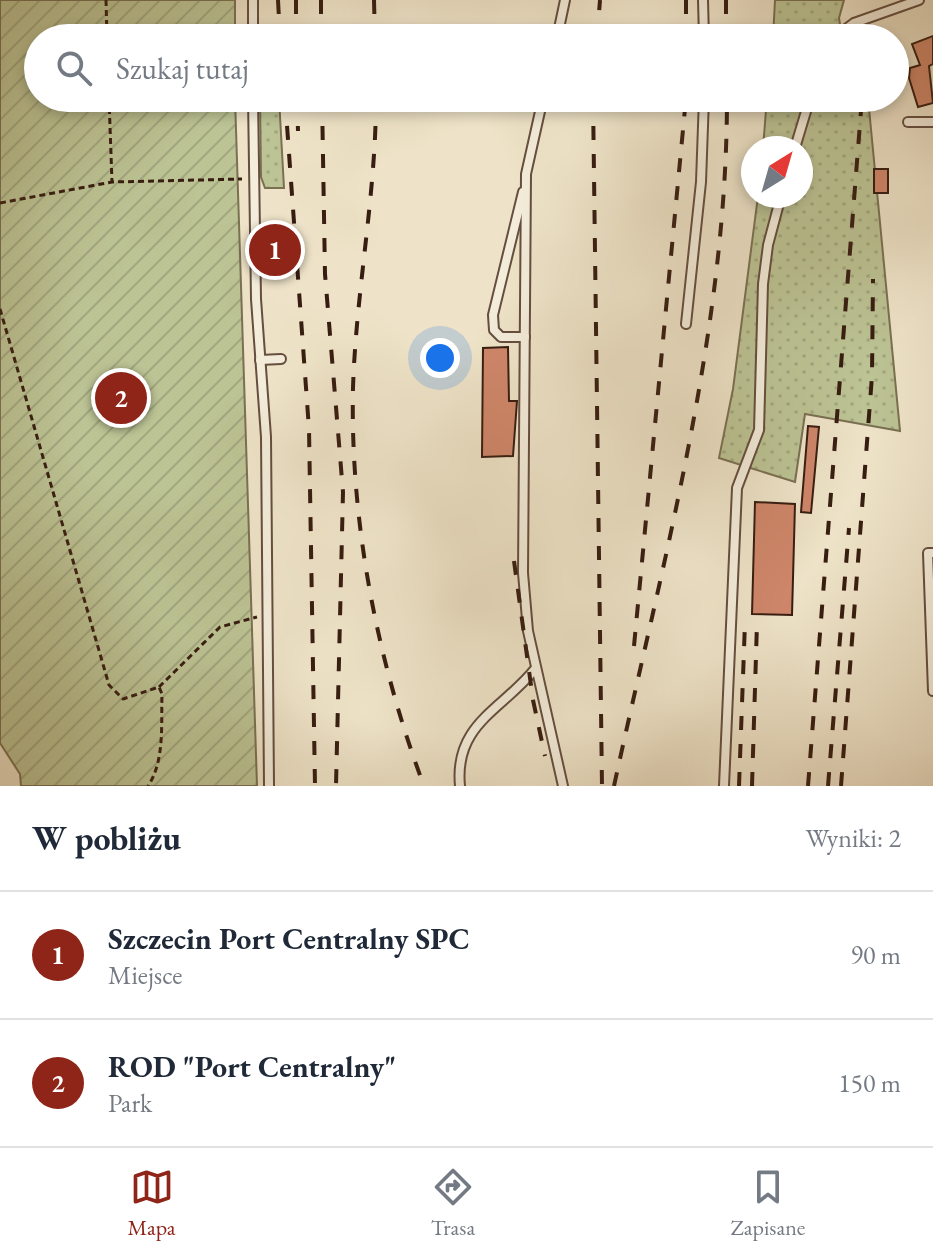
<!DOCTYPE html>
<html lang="pl">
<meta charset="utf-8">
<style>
body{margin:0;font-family:"EB Garamond",serif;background:#f2f2f3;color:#1f2937}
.compass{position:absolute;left:741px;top:136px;width:72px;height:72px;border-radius:50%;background:#fff;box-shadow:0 4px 12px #0003;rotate:37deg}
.you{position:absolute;left:440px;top:358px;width:28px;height:28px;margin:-20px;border:6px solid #fff;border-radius:50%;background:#1a73e8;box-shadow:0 0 0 12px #1a73e833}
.badge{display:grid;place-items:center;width:52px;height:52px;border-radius:50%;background:#8f2418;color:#fff;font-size:26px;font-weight:700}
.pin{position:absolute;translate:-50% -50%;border:4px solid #fff;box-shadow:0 2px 8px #0006}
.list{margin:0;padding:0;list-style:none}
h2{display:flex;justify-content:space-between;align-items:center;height:104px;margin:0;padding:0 32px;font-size:34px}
h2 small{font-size:26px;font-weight:400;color:#747a83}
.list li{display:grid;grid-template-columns:52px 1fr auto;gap:24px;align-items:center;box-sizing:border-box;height:128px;padding:0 32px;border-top:2px solid #e0e1e3}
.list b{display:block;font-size:30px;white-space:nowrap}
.list p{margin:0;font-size:26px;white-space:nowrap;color:#747a83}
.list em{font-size:26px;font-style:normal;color:#747a83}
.icon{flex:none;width:44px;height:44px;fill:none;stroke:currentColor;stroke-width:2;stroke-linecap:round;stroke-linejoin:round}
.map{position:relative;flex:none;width:933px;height:786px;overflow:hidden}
.search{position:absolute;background:#fff;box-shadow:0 4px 12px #0003;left:24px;right:24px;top:24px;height:88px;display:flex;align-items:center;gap:20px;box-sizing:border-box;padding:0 28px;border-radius:44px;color:#747a83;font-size:30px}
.sheet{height:360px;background:#fff}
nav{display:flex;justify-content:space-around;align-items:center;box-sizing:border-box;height:112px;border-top:2px solid #e0e1e3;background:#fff;font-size:22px;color:#747a83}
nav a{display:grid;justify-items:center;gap:4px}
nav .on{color:#8f2418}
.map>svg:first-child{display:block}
.grass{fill:url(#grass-dots);stroke:#7a7052;stroke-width:2}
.garden{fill:url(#garden-furrows);stroke:#7a7052;stroke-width:2}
.building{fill:#cf866a;stroke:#371d11;stroke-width:2}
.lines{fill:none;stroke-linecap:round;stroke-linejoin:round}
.service-casing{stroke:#654e3f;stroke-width:12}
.path{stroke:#371d11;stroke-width:3;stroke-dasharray:6 4;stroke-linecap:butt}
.service{stroke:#f4eddb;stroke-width:8}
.rail{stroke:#371d11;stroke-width:4;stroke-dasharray:14 14;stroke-linecap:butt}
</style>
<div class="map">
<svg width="933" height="786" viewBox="0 0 933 786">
<defs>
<pattern id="grass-dots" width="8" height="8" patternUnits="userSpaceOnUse" patternTransform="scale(2)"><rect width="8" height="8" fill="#bcc394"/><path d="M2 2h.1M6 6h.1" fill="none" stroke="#a2a77f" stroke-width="1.8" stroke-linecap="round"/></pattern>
<pattern id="garden-furrows" width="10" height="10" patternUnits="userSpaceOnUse" patternTransform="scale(2)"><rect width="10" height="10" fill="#bcc394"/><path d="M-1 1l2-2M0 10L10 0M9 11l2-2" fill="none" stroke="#a2a77f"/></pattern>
</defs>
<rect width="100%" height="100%" fill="#eee3c8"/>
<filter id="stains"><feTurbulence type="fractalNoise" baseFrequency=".0025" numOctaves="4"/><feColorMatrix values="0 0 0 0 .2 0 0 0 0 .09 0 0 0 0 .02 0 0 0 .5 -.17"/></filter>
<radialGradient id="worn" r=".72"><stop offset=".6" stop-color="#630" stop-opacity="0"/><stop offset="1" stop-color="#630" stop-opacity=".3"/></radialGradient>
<g class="grass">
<path d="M 775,0 L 844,0 L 839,18 L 842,38 L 773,38 Z"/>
<path d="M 260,98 L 279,98 L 284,188 L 265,188 L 261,177 Z"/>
<path d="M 767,98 L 868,98 L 900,431 L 805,414 L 795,482 L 719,458 L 733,389 L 758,196 L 801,196 L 801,148 L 763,148 Z"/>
</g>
<path class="garden" d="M 0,0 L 235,0 L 235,38 L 38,38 L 38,98 L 235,98 L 257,786 L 21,786 L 20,774 L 0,743 Z"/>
<g class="building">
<path d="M 933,36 L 933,64 L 929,66 L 933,103 L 918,107 L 909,78 L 910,68 L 920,65 L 912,44 Z"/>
<rect x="874" y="169" width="14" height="24"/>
<path d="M 508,347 L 509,401 L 517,401 L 513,456 L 482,457 L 483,348 Z"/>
<path d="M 808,426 L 819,427 L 811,513 L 801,512 Z"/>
<path d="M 755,502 L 795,504 L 792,615 L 752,614 Z"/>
</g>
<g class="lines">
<g class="service-casing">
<g id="service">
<path d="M 253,0 L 253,38"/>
<path d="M 703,0 L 704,38"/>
<path d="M 557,38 L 565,0"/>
<path d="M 834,38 L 854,23 L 919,0"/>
<path d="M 253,98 L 256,299 L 266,437 L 269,786"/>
<path d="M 543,98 L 526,174 L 523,573 L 528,631 L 563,786"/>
<path d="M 908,122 L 933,122"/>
<path d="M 795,148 L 810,98"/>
<path d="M 523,192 L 493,315 L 494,330 L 501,337 L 525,337"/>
<path d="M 686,324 L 701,182 L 704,98"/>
<path d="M 260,360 L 281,359"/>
<path d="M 933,553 L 928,553 L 933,691"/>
<path d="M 460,786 C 454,724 502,710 535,669"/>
<path d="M 724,786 L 737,488 L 759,430 L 763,284 L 768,245 L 781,196"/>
</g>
</g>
<g class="path">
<path d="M 106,0 L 107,38"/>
<path d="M 109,98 L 112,182"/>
<path d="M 0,203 L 112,182 L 242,179"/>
<path d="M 0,309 L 109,685 L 123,699 L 159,687 L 162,694 C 161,723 165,761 148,786"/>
<path d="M 159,687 L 220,627 L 257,617"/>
</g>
<use href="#service" class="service"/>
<g class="rail">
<path d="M 278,0 L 280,38"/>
<path d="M 296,0 L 296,38"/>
<path d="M 321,0 L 321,38"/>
<path d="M 374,0 L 375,38"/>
<path d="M 686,0 L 686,38"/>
<path d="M 726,0 L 726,38"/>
<path d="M 597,38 L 600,0"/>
<path d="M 285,98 L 309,429 L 315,786"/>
<path d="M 297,98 L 298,131"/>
<path d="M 322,98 L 325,274 L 343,492 L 336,786"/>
<path d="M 376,98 C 376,195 356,291 353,388 C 350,522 377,661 424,786"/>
<path d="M 593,98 L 602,786"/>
<path d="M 514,561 L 533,700 L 545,756"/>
<path d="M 634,646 L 686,98"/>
<path d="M 614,786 C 663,560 727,331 727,98"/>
<path d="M 739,786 L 745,622"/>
<path d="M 752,786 L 757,623"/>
<path d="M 808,786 L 862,98"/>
<path d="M 828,786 L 849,528"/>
<path d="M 841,786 L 872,376 L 873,279"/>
</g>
</g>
<rect width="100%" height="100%" filter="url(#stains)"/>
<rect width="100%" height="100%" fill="url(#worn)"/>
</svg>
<svg class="compass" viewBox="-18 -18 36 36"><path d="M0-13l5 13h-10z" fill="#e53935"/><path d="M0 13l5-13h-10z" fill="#747a83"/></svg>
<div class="you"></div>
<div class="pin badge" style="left:275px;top:250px">1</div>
<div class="pin badge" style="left:121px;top:398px">2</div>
<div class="search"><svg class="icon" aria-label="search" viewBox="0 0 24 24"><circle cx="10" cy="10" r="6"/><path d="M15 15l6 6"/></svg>Szukaj tutaj</div>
</div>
<section class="sheet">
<h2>W pobliżu<small>Wyniki: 2</small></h2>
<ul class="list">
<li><span class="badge">1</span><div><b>Szczecin Port Centralny SPC</b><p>Miejsce</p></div><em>90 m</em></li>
<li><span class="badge">2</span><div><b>ROD &quot;Port Centralny&quot;</b><p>Park</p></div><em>150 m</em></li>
</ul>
</section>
<nav>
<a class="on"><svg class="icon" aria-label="map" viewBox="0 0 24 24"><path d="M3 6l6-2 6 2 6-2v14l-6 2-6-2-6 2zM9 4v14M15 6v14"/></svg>Mapa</a>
<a><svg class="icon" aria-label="directions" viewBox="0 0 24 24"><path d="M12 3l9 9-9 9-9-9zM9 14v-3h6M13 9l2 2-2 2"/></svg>Trasa</a>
<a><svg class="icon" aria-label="saved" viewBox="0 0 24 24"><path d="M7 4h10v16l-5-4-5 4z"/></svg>Zapisane</a>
</nav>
